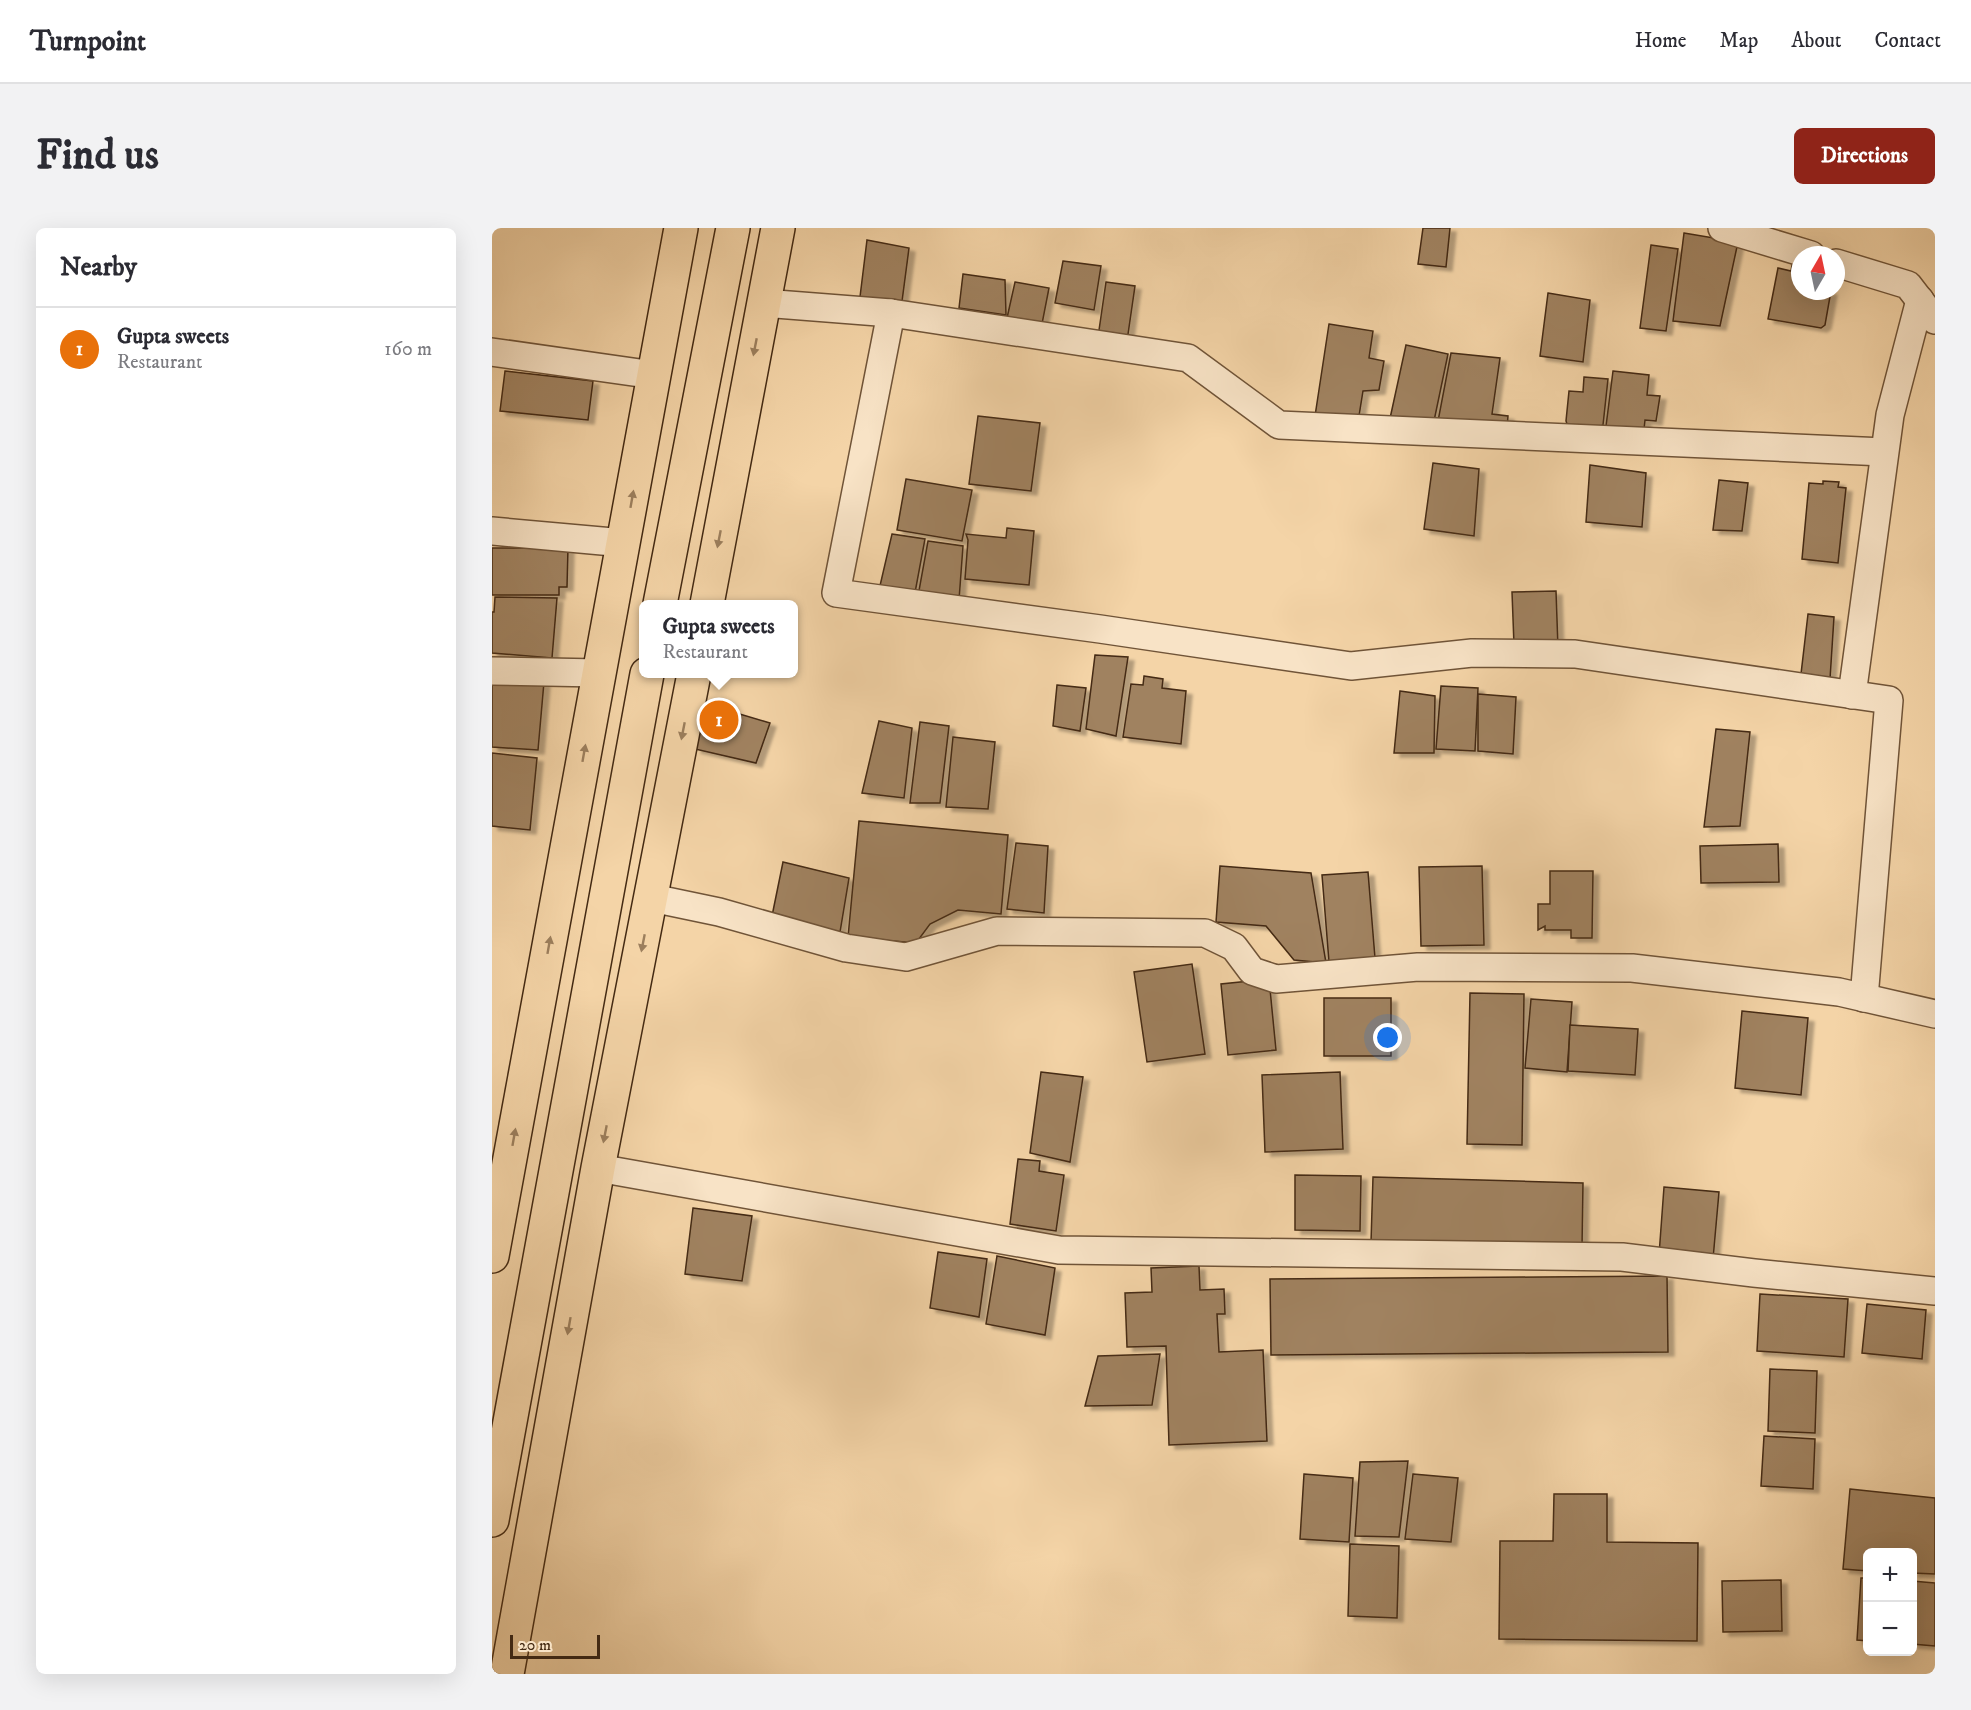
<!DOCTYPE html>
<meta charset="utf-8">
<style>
body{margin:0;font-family:"IM FELL DW Pica",serif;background:#f2f2f3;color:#2b2b33}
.controls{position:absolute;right:18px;bottom:18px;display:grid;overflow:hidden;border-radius:9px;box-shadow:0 6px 24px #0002}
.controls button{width:54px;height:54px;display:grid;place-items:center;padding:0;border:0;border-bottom:2px solid #e1e1e2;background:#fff;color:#2b2b33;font:30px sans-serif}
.compass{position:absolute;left:1299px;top:18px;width:54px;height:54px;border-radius:50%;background:#fff;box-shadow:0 6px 24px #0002;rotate:9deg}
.scale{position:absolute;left:18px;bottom:15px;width:90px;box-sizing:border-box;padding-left:6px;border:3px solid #442a13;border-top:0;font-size:16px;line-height:21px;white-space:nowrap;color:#442a13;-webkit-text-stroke:4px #f8e3c6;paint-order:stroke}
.you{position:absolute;left:896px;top:810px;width:21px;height:21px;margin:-15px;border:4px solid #fff;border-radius:50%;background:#1a73e8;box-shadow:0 0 0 9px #1a73e833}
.badge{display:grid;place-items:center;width:39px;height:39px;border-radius:50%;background:#8f2418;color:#fff;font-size:20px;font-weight:700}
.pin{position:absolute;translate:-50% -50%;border:3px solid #fff;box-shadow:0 2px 6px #0006}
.popup{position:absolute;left:147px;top:372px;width:159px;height:78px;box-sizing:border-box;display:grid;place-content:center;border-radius:9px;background:#fff;filter:drop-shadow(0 2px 4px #0005);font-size:20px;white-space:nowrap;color:#7c7c81}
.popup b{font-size:22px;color:#2b2b33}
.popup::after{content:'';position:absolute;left:50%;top:100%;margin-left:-12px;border:12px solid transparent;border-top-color:#fff}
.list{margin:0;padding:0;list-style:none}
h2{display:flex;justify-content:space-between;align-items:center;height:78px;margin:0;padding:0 24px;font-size:26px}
h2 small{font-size:20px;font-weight:400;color:#7c7c81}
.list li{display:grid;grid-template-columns:39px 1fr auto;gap:18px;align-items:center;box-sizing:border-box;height:84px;padding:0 24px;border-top:2px solid #e1e1e2}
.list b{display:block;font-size:22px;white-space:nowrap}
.list p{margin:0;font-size:20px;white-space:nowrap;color:#7c7c81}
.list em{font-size:20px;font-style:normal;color:#7c7c81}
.map{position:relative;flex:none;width:1443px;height:1446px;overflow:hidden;border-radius:9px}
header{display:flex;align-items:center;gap:36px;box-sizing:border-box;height:84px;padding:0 30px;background:#fff;border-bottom:2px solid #e1e1e2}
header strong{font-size:28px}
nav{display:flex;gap:33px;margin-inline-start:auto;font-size:21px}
.intro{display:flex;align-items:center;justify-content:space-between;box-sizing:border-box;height:144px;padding:0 36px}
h1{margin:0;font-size:42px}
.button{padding:15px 27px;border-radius:9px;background:#8f2418;color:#fff;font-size:21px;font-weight:700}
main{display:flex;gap:36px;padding:0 36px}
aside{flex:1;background:#fff;border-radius:9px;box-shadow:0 6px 24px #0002}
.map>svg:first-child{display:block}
.building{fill:#a08260;stroke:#442a13;stroke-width:1.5;filter:url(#shadow)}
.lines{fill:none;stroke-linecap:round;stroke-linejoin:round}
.street-casing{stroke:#705438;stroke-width:30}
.highway-casing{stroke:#442a13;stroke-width:36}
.street{stroke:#f8e3c6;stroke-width:27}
.highway{stroke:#f4d4a7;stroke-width:33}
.oneway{fill:#9c7f5d}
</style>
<header>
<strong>Turnpoint</strong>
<nav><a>Home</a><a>Map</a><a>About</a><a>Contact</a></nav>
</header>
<div class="intro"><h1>Find us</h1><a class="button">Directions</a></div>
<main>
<aside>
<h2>Nearby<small></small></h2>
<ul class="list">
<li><span class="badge" style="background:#e8710a">1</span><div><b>Gupta sweets</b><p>Restaurant</p></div><em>160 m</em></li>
</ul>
</aside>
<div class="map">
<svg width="1443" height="1446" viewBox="0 0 1443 1446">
<defs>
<filter id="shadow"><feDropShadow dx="6" dy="4" stdDeviation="1.5" flood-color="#0004"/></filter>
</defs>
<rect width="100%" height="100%" fill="#f4d4a7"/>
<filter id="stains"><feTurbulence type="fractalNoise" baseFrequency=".00333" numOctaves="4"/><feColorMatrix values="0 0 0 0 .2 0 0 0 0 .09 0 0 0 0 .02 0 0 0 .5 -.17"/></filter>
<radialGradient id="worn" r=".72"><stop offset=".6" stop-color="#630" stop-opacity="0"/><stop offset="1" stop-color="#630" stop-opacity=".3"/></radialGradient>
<g class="building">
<path d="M 931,0 L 958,0 L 954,39 L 926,36 Z"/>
<path d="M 1192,5 L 1246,14 L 1228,98 L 1181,93 Z"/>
<path d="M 375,12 L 417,20 L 409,81 L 367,77 Z"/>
<path d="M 1159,17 L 1186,21 L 1174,103 L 1148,100 Z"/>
<path d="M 1302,27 L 1308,29 L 1308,63 L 1339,63 L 1333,97 L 1329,100 L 1276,91 L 1286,40 L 1299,43 Z"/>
<path d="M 571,33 L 609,38 L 602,82 L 563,75 Z"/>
<path d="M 471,46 L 513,52 L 514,87 L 467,80 Z"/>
<path d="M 523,54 L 557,60 L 550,96 L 515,90 Z"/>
<path d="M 614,54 L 643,58 L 635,113 L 606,109 Z"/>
<path d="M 1056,65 L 1098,72 L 1091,134 L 1048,128 Z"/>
<path d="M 837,96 L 881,103 L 877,130 L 892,133 L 887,162 L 871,163 L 866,194 L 823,188 Z"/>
<path d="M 914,117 L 956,126 L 942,193 L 897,195 Z"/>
<path d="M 959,125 L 1008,130 L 1000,186 L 1016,188 L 1015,200 L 946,193 Z"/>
<path d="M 13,143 L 101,153 L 96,192 L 8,183 Z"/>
<path d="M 1121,143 L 1157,147 L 1155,167 L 1168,168 L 1164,193 L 1153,192 L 1151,211 L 1113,206 Z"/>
<path d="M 1092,149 L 1116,151 L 1111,197 L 1095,204 L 1077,202 L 1074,193 L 1077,163 L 1091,164 Z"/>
<path d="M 486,188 L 548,195 L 539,263 L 477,256 Z"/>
<path d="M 941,235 L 987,241 L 982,308 L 932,301 Z"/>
<path d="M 1098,237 L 1154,245 L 1150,299 L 1094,294 Z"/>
<path d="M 414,251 L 480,262 L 470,313 L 405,302 Z"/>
<path d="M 1227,252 L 1256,255 L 1250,303 L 1221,302 Z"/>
<path d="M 1331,253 L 1347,254 L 1346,259 L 1354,260 L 1346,335 L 1310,331 L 1317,255 L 1331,256 Z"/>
<path d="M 515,300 L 542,303 L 537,357 L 473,351 L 476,312 L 474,306 L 514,310 Z"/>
<path d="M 400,306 L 433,311 L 422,370 L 387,362 Z"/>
<path d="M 436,313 L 471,318 L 467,372 L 426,368 Z"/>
<path d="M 0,320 L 76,320 L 75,359 L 67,359 L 67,367 L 0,367 Z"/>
<path d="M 1064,363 L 1066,420 L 1022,417 L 1020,364 Z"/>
<path d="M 3,369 L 65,370 L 60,430 L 0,425 L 0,384 L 2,384 Z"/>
<path d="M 1316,386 L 1342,389 L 1338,451 L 1309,446 Z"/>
<path d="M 603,427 L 636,429 L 624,508 L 594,501 Z"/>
<path d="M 652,448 L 671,451 L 670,460 L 694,463 L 689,516 L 631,509 L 639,456 L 651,457 Z"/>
<path d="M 0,450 L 52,454 L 46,522 L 0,519 Z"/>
<path d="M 565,457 L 594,460 L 588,503 L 561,498 Z"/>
<path d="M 949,458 L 986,460 L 983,523 L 944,521 Z"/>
<path d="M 908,463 L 943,468 L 942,525 L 902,525 Z"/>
<path d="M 986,466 L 1024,469 L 1021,526 L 986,523 Z"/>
<path d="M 214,476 L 278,495 L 264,535 L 203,521 Z"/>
<path d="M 387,493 L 420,500 L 412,570 L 370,565 Z"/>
<path d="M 428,494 L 457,498 L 448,575 L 418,575 Z"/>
<path d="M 1224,501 L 1258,504 L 1248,598 L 1212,599 Z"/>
<path d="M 461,509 L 503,514 L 496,581 L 454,579 Z"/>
<path d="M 0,525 L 45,530 L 38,602 L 0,598 Z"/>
<path d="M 367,593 L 516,607 L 509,686 L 466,682 L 438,696 L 424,715 L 356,709 Z"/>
<path d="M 524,615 L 556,618 L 552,685 L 515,681 Z"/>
<path d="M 1286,616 L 1287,654 L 1209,655 L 1208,618 Z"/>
<path d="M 291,634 L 357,650 L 348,704 L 280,688 Z"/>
<path d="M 728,638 L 819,645 L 834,735 L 802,732 L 774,698 L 724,694 Z"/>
<path d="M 990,638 L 992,717 L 929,718 L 927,639 Z"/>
<path d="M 1058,643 L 1101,643 L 1100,710 L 1079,710 L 1079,702 L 1053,702 L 1053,698 L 1046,702 L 1046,676 L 1058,676 Z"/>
<path d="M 876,644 L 883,730 L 837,734 L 830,647 Z"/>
<path d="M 700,736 L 713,826 L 655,834 L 642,744 Z"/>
<path d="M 777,751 L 784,822 L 736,827 L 729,756 Z"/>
<path d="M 978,765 L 1032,766 L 1030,917 L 975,916 Z"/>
<rect x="832" y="770" width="67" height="58"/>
<path d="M 1039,771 L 1080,774 L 1075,844 L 1033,840 Z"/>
<path d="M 1250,783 L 1316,790 L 1309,867 L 1243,860 Z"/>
<path d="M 1078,797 L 1146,801 L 1143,847 L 1076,843 Z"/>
<path d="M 549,844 L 591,849 L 578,934 L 538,925 Z"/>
<path d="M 848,844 L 851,921 L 773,924 L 770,847 Z"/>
<path d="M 526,931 L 548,933 L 547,943 L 572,947 L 564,1003 L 518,996 Z"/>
<path d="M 803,947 L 869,948 L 868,1003 L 803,1002 Z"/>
<path d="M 881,949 L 1091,955 L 1090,1020 L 879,1014 Z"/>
<path d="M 1172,959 L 1227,964 L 1221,1031 L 1167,1027 Z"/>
<path d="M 201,980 L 260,988 L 250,1053 L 193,1046 Z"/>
<path d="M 446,1024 L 495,1031 L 487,1089 L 438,1080 Z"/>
<path d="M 505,1028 L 563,1040 L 553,1107 L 494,1096 Z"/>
<path d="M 707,1038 L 708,1062 L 732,1061 L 733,1086 L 725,1086 L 727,1124 L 771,1122 L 775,1213 L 677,1217 L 674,1118 L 635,1119 L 633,1065 L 660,1064 L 659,1040 Z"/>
<path d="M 1175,1048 L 1176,1124 L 779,1127 L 778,1051 Z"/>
<path d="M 1268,1066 L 1356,1071 L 1352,1129 L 1265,1123 Z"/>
<path d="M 1375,1076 L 1434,1082 L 1430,1131 L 1370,1125 Z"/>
<path d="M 668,1126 L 660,1177 L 593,1178 L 606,1128 Z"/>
<path d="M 1278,1141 L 1325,1143 L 1323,1205 L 1276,1203 Z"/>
<path d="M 1272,1208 L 1323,1211 L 1321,1261 L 1269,1258 Z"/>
<path d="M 916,1233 L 907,1309 L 863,1308 L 868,1234 Z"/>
<path d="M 812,1246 L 861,1250 L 857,1314 L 808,1311 Z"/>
<path d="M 921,1246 L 966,1250 L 959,1314 L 913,1311 Z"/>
<path d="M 1358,1261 L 1443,1270 L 1443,1346 L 1420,1345 L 1420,1324 L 1376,1324 L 1376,1343 L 1351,1341 Z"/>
<path d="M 1062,1266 L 1115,1266 L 1115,1314 L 1206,1315 L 1205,1413 L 1007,1411 L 1008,1313 L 1061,1313 Z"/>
<path d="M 858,1316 L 907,1318 L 905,1390 L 856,1388 Z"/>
<path d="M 1369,1350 L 1376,1350 L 1376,1413 L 1365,1412 Z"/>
<path d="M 1289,1352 L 1290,1403 L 1231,1404 L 1230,1353 Z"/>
<path d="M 1420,1353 L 1443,1355 L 1443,1418 L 1420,1416 Z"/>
</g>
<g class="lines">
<g class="street-casing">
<g id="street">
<path d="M 1230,0 L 1319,27"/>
<path d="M 1344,35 L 1416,57 L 1443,92"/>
<path d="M 271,75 L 399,85 L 696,130 L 787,197 L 1392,224"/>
<path d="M 399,85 L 344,365 L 608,401 L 859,438 L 980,425 L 1083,426 L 1397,472 L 1372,770"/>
<path d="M 0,124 L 162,147"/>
<path d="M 0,303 L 132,315"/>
<path d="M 0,443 L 107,445"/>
<path d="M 1360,467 L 1398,187 L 1428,72"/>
<path d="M 160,670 L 227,684 L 354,720 L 414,729 L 505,703 L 713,705 L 742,719 L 760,743 L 784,751 L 926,739 L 1140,740 L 1347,764 L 1443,786"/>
<path d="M 106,940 L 567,1022 L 1130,1029 L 1262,1045 L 1443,1063"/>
</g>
</g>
<g class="highway-casing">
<g id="highway">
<path d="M 168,376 L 241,0"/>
<path d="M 215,376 L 286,0"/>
<path d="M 0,1028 L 189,0"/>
<path d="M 0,1292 L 155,446"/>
<path d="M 15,1446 L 106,940 L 202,446"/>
</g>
</g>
<use href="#street" class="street"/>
<use href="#highway" class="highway"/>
</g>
<defs><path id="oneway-solid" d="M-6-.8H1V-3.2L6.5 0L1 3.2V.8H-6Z" transform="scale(1.5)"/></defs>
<g class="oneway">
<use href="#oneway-solid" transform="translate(263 119) rotate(101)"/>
<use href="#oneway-solid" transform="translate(140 271) rotate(-80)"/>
<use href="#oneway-solid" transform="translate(227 311) rotate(101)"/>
<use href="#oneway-solid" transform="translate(191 503) rotate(101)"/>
<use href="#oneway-solid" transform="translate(92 525) rotate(-80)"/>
<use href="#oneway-solid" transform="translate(151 715) rotate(101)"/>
<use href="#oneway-solid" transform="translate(57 717) rotate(-80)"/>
<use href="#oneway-solid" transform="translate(113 906) rotate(101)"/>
<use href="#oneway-solid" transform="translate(22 909) rotate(-80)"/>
<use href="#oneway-solid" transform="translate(77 1098) rotate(100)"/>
</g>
<rect width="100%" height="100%" filter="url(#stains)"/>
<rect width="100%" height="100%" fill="url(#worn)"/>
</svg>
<div class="controls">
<button>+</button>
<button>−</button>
</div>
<svg class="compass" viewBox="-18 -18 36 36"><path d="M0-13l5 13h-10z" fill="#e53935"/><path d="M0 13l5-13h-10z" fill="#7c7c81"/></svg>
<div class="scale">20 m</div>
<div class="you"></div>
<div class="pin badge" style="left:227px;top:492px;background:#e8710a">1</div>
<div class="popup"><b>Gupta sweets</b>Restaurant</div>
</div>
</main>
